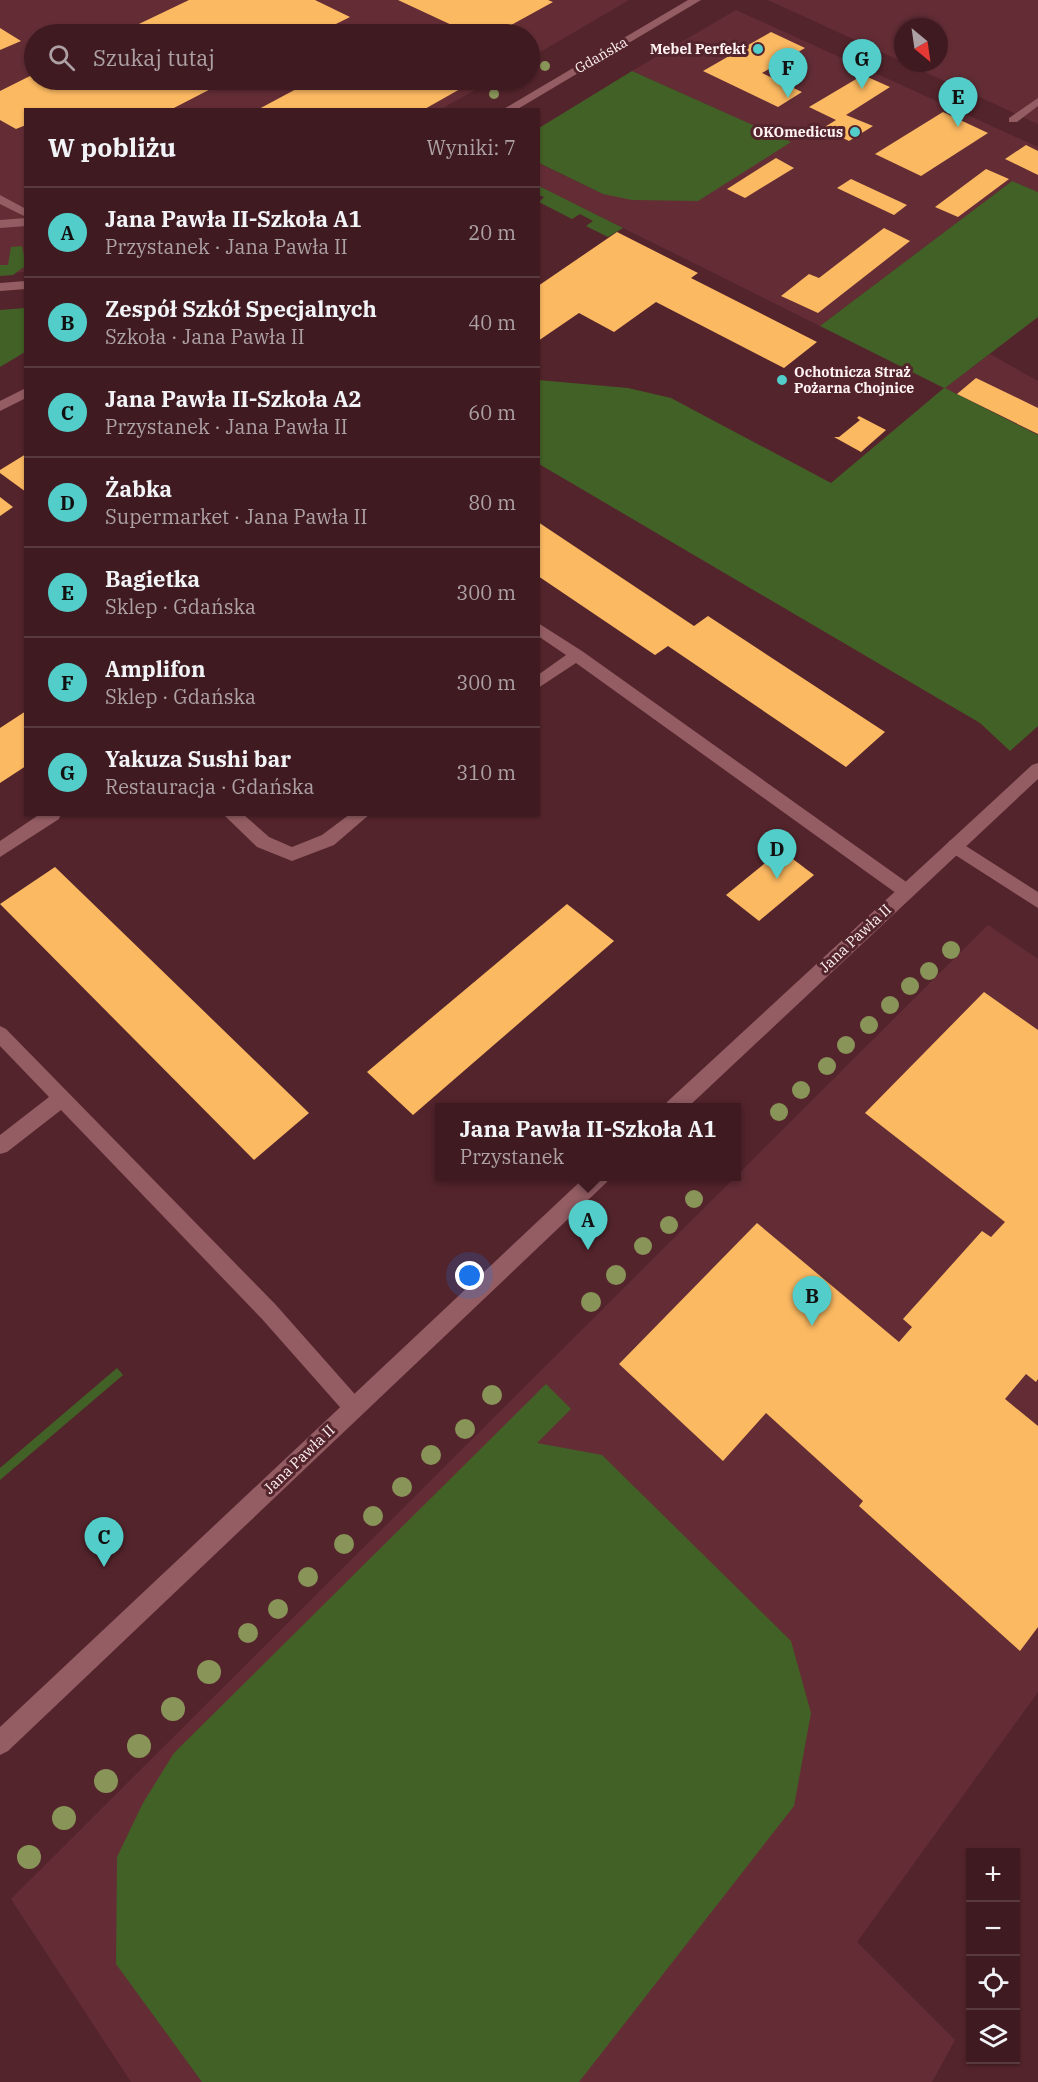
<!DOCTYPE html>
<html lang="pl">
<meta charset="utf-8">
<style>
body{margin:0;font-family:"IBM Plex Serif",serif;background:#4a282e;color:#f1f3f6}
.controls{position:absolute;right:18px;bottom:18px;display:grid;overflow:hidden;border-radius:0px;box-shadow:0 2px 4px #0004}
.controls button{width:54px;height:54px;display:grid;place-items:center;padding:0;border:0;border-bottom:2px solid #58393f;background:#3f1b21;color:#f1f3f6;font:30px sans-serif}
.compass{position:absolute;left:894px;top:18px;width:54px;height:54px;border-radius:50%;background:#3f1b21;box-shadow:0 2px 4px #0004;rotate:151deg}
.you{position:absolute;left:470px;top:1276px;width:21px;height:21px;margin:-15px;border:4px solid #fff;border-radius:50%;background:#1a73e8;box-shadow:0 0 0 9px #1a73e833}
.badge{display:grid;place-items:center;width:39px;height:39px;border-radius:50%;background:#53cdc9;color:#111;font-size:20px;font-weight:700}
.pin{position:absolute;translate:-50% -50px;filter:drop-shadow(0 2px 3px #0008)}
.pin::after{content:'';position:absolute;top:32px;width:21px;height:18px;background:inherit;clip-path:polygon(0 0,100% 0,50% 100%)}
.popup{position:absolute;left:435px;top:1103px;width:306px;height:78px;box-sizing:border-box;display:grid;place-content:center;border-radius:0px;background:#3f1b21;filter:drop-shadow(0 2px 4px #0005);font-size:20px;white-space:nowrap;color:#ada1a5}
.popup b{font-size:22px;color:#f1f3f6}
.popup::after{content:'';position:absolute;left:50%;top:100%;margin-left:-12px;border:12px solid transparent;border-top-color:#3f1b21}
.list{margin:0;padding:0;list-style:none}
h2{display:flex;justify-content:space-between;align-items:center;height:78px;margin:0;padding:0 24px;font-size:26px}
h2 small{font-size:20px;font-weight:400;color:#ada1a5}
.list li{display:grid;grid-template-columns:39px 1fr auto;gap:18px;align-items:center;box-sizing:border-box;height:90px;padding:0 24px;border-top:2px solid #58393f}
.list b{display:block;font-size:22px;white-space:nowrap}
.list p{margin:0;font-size:20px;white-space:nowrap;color:#ada1a5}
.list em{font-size:20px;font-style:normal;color:#ada1a5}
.icon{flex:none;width:33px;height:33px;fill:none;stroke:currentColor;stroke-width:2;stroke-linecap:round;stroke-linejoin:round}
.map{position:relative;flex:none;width:1038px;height:2082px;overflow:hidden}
.search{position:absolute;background:#3f1b21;box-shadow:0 2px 4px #0004;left:24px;top:24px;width:516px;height:66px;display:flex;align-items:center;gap:15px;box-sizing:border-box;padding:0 21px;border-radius:33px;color:#ada1a5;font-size:22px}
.panel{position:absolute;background:#3f1b21;box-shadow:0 2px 4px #0004;left:24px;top:108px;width:516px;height:708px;border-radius:0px}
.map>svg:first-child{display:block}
.built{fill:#642d36}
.green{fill:#426126}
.building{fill:#fbb962}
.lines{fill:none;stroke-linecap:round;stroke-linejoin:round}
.service{fill:#935d63;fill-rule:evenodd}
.minor{fill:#935d63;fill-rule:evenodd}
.secondary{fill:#935d63;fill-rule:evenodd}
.tree{fill:#889458}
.poi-dot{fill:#53cdc9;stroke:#54242c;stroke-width:2}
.labels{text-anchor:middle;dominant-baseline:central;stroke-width:6;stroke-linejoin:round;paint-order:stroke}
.far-poi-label{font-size:14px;font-weight:bold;fill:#fef1f2;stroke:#54242c;text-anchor:end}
.far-street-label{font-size:14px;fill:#fef1f2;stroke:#54242c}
.street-label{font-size:15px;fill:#fef1f2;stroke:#54242c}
</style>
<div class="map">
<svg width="1038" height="2082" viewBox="0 0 1038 2082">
<rect width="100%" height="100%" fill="#54242c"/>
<g class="built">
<path d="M 0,0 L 629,0 L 530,58 L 530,34 L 34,34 L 34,80 L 493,80 L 441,109 L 26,110 L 25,272 L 0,273 Z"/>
<path d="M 768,0 L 1038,0 L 1038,124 L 905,63 L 939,63 L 939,27 L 903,27 L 903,62 Z"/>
<path d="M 736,10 L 1038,147 L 1038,192 L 1012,181 L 820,326 L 539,186 L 538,163 L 603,194 L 790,142 L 632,71 Z"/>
<path d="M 990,354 L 1038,381 L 1038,435 L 945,388 Z"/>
<path d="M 988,925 L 1038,959 L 1038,1692 L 857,1942 L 955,2040 L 932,2082 L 131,2082 L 11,1899 Z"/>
</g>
<g class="green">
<path d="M 632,71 L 791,142 L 698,201 L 632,200 L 603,194 L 539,163 L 539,128 Z"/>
<path d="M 1012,181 L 1038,192 L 1038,317 L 945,388 L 1038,435 L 1038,726 L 1010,751 L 980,723 L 539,464 L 538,380 L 628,388 L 671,398 L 831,483 L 944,388 L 820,326 Z"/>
<path d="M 539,186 L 623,228 L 608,237 L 586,226 L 593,221 L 580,214 L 572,219 L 539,202 L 544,197 L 539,195 Z"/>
<path d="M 22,246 L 25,261 L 24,267 L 13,275 L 0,276 L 0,265 L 8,265 L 11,247 Z"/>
<path d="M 25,308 L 25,352 L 0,367 L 0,310 Z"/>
<path d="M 117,1368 L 123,1375 L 0,1480 L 0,1468 Z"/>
<path d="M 546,1384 L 571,1409 L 537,1443 L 602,1455 L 791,1641 L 811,1713 L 794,1806 L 579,2082 L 202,2082 L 116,1964 L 117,1857 L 143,1803 L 174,1753 Z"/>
</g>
<g class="building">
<path d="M 189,0 L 315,0 L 350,17 L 316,34 L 118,34 Z"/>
<path d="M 398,0 L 548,0 L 553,2 L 495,34 L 471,34 Z"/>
<path d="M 0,28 L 21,41 L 0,50 Z"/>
<path d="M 374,28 L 388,34 L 362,34 Z"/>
<path d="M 771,32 L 805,48 L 762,73 L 802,92 L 778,107 L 703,71 Z"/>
<path d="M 34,74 L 34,80 L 228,80 L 170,110 L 26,110 L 26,125 L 16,129 L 0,120 L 0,91 Z"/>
<path d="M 863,75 L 890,87 L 846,115 L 873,126 L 849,141 L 823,128 L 836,120 L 809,107 Z"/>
<path d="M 313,80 L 476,80 L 423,110 L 257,110 Z"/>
<path d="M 943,112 L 988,133 L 921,176 L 875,154 Z"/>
<path d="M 1026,145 L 1038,151 L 1038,175 L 1005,159 Z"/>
<path d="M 776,158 L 794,168 L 745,198 L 727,189 Z"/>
<path d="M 986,169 L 1009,179 L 958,217 L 935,207 Z"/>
<path d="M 851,179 L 907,205 L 894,215 L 837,188 Z"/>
<path d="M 884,228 L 910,241 L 818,313 L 781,296 L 809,274 L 819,278 Z"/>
<path d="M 617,232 L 698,273 L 691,278 L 817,342 L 784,368 L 656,302 L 614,332 L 579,313 L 538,341 L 538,286 Z"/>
<path d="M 976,378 L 1038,408 L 1038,434 L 957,394 Z"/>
<path d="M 859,416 L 886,430 L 861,452 L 834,437 L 839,437 L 860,420 L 857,418 Z"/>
<path d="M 26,454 L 26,492 L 0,473 L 0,470 Z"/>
<path d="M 0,497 L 13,507 L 0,516 Z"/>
<path d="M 538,522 L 694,626 L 708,616 L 885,732 L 846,767 L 668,646 L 655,655 L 538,576 Z"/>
<path d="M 26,711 L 26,766 L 0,783 L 0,728 Z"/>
<path d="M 781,850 L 814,875 L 759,921 L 726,895 Z"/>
<path d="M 55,867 L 309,1113 L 254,1160 L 0,904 Z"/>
<path d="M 567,904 L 614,941 L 413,1115 L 367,1072 Z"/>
<path d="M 984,992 L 1038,1030 L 1038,1379 L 1036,1382 L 1026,1374 L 1005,1399 L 1038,1426 L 1038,1627 L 1020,1651 L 859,1506 L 863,1501 L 766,1413 L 723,1461 L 619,1364 L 757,1223 L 899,1342 L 912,1327 L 903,1319 L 982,1231 L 991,1237 L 1005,1222 L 865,1113 Z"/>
</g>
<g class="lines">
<g class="service">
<path d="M 1038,98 L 1038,106 L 1017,122 L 1009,122 L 1009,118 Z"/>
<path d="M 0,195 L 26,209 L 26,217 L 0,204 Z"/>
<path d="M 26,218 L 26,226 L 0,228 L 0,220 Z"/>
<path d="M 538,623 L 582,651 L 912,886 L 914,891 L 912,896 L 906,898 L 900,896 L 576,663 L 538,688 L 538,675 L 566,655 L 538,636 Z"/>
<path d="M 40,814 L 61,814 L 59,819 L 0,857 L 0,841 Z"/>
<path d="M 223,814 L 243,814 L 269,837 L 292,847 L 322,835 L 350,814 L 370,814 L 334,845 L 292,861 L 257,847 Z"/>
<path d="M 955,839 L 1038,892 L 1038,908 L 949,851 L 947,846 L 949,841 Z"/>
<path d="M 0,1026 L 6,1029 L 276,1305 L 360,1400 L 363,1407 L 360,1414 L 353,1417 L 346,1414 L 262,1319 L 61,1110 L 7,1152 L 0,1154 L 0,1135 L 49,1097 L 0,1046 Z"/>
</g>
<g class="minor">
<path d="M 26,281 L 26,289 L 0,291 L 0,283 Z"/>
<path d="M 1038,763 L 1038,779 L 687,1108 L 665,1108 L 667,1102 L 1032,765 Z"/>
<path d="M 586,1176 L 609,1176 L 607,1182 L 8,1751 L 0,1755 L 0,1727 Z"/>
</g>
<g class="secondary">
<path d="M 688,0 L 701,0 L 516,110 L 502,110 Z"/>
<path d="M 26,388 L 26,398 L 0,411 L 0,401 Z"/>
</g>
</g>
<g class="tree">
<circle cx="545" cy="66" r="5"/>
<circle cx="494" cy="94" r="5"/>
<circle cx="951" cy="950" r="9"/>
<circle cx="929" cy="971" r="9"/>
<circle cx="910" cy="986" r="9"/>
<circle cx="890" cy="1005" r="9"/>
<circle cx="869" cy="1025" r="9"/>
<circle cx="846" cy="1045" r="9"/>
<circle cx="827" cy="1066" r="9"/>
<circle cx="801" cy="1090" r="9"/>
<circle cx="779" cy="1112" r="9"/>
<circle cx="694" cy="1199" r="9"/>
<circle cx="669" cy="1225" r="9"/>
<circle cx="643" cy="1246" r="9"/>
<circle cx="616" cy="1275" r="10"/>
<circle cx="591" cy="1302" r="10"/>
<circle cx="492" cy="1395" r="10"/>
<circle cx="465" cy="1429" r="10"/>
<circle cx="431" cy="1455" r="10"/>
<circle cx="402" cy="1487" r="10"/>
<circle cx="373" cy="1516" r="10"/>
<circle cx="344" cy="1544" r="10"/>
<circle cx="308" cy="1577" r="10"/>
<circle cx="278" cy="1609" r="10"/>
<circle cx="248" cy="1633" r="10"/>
<circle cx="209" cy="1672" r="12"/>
<circle cx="173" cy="1709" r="12"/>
<circle cx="139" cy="1746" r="12"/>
<circle cx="106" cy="1781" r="12"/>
<circle cx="64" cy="1818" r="12"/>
<circle cx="29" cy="1857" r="12"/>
</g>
<g class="poi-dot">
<circle cx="758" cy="49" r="6"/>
<circle cx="855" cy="132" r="6"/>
<circle cx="782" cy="380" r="6"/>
</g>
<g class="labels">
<g class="far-poi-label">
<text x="746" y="49">Mebel Perfekt</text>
<text x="843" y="132">OKOmedicus</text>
<text x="794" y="372" text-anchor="start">Ochotnicza Straż<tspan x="794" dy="16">Pożarna Chojnice</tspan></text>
</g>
<g class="far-street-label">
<text transform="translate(601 55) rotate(-30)">Gdańska</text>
</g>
<g class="street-label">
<text transform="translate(855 938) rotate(-43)">Jana Pawła II</text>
<text transform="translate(299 1459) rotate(-44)">Jana Pawła II</text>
</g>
</g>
</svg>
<div class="controls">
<button>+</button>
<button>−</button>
<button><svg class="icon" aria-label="locate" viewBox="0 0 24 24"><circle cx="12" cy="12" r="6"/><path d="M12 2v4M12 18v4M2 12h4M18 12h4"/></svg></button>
<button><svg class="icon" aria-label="layers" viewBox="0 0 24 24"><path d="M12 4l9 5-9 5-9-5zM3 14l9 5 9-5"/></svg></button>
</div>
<svg class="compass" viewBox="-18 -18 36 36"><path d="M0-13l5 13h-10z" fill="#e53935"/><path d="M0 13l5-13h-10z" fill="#ada1a5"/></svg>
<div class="you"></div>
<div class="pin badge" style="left:588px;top:1250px">A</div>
<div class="popup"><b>Jana Pawła II-Szkoła A1</b>Przystanek</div>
<div class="pin badge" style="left:812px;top:1326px">B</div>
<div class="pin badge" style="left:104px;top:1567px">C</div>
<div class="pin badge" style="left:777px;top:879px">D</div>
<div class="pin badge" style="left:958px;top:127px">E</div>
<div class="pin badge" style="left:788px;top:98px">F</div>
<div class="pin badge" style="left:862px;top:89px">G</div>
<div class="search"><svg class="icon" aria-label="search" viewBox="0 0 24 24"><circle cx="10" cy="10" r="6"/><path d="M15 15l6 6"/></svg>Szukaj tutaj</div>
<section class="panel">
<h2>W pobliżu<small>Wyniki: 7</small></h2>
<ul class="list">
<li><span class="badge">A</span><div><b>Jana Pawła II-Szkoła A1</b><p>Przystanek · Jana Pawła II</p></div><em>20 m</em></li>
<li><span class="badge">B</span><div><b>Zespół Szkół Specjalnych</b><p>Szkoła · Jana Pawła II</p></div><em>40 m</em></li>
<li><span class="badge">C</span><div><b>Jana Pawła II-Szkoła A2</b><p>Przystanek · Jana Pawła II</p></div><em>60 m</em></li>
<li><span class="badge">D</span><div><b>Żabka</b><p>Supermarket · Jana Pawła II</p></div><em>80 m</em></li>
<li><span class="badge">E</span><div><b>Bagietka</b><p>Sklep · Gdańska</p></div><em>300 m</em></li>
<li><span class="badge">F</span><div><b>Amplifon</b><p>Sklep · Gdańska</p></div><em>300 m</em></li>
<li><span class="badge">G</span><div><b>Yakuza Sushi bar</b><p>Restauracja · Gdańska</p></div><em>310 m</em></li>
</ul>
</section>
</div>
